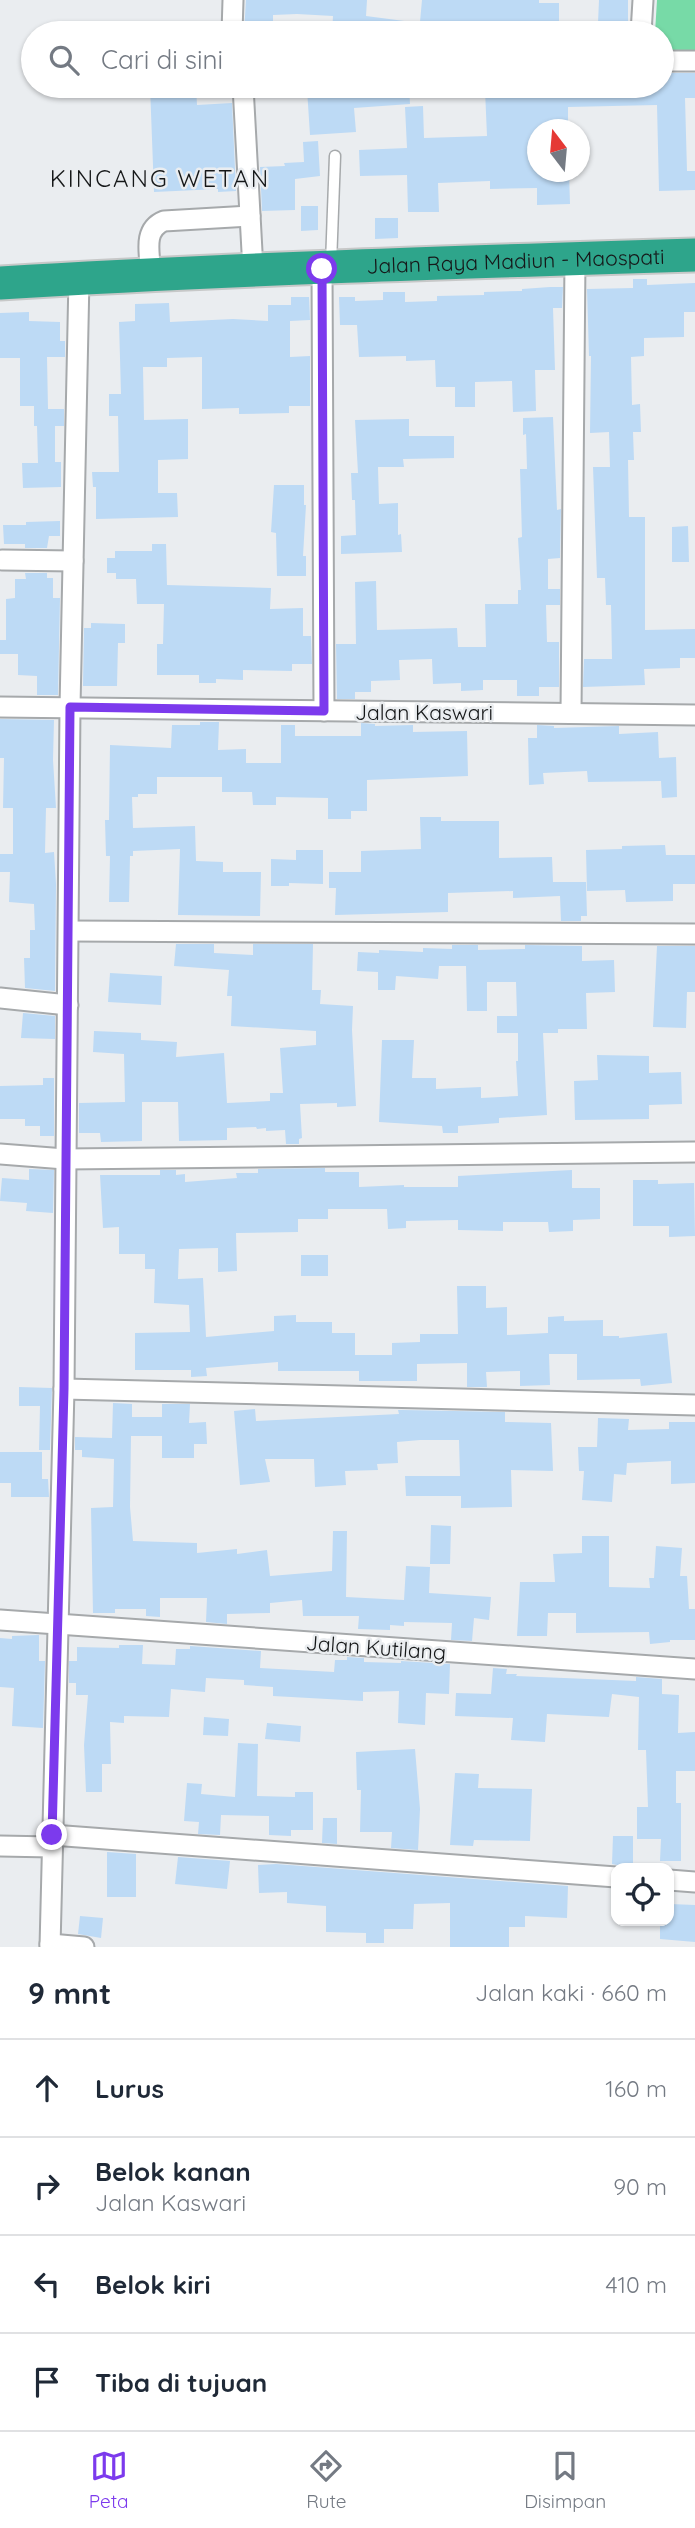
<!DOCTYPE html>
<html lang="id">
<meta charset="utf-8">
<style>
body{margin:0;font-family:Quicksand,sans-serif;background:#f6f6f7;color:#1f2937}
.controls{position:absolute;right:21px;bottom:21px;display:grid;overflow:hidden;border-radius:14px;box-shadow:0 2px 5px #0004}
.controls button{width:63px;height:63px;display:grid;place-items:center;padding:0;border:0;border-bottom:2px solid #e0e1e3;background:#fff;color:#1f2937;font:35px sans-serif}
.compass{position:absolute;left:527px;top:119px;width:63px;height:63px;border-radius:50%;background:#fff;box-shadow:0 2px 5px #0004;rotate:344deg}
.stop{position:absolute;width:21px;height:21px;margin:-16px;border:5px solid #7c3aed;border-radius:50%;background:#fff}
.stop.end{background:#7c3aed;border-color:#fff;box-shadow:0 2px 7px #0008}
.list{margin:0;padding:0;list-style:none}
h2{display:flex;justify-content:space-between;align-items:center;height:91px;margin:0;padding:0 28px;font-size:30px}
h2 small{font-size:23px;font-weight:400;color:#747a83}
.list li{display:grid;grid-template-columns:46px 1fr auto;gap:21px;align-items:center;box-sizing:border-box;height:98px;padding:0 28px;border-top:2px solid #e0e1e3}
.list b{display:block;font-size:26px;white-space:nowrap}
.list p{margin:0;font-size:23px;white-space:nowrap;color:#747a83}
.list em{font-size:23px;font-style:normal;color:#747a83}
.icon{flex:none;width:38px;height:38px;fill:none;stroke:currentColor;stroke-width:2;stroke-linecap:round;stroke-linejoin:round}
.map{position:relative;flex:none;width:695px;height:1947px;overflow:hidden}
.search{position:absolute;background:#fff;box-shadow:0 2px 5px #0004;left:21px;right:21px;top:21px;height:77px;display:flex;align-items:center;gap:18px;box-sizing:border-box;padding:0 24px;border-radius:38px;color:#747a83;font-size:26px}
.sheet{height:483px;background:#fff}
nav{display:flex;justify-content:space-around;align-items:center;box-sizing:border-box;height:98px;border-top:2px solid #e0e1e3;background:#fff;font-size:19px;color:#747a83}
nav a{display:grid;justify-items:center;gap:4px}
nav .on{color:#7c3aed}
.map>svg:first-child{display:block}
.green{fill:#77daa7}
.building{fill:#bddaf5}
.lines{fill:none;stroke-linecap:round;stroke-linejoin:round}
.lane-casing{stroke:#a6a9ab;stroke-width:13}
.street-casing{stroke:#a6a9ab;stroke-width:23}
.highway-casing{stroke:#c7c8c8;stroke-width:37}
.lane{stroke:#fff;stroke-width:10}
.street{stroke:#fff;stroke-width:19}
.highway{stroke:#2ea58b;stroke-width:33}
.route{stroke:#7c3aed;stroke-width:9}
.labels{text-anchor:middle;dominant-baseline:central;stroke-width:5;stroke-linejoin:round;paint-order:stroke}
.street-label{font-size:21px;fill:#161819;stroke:#eaedf0}
.quarter-label{font-size:24px;letter-spacing:2px;fill:#161819;stroke:#eaedf0}
</style>
<div class="map">
<svg width="695" height="1947" viewBox="0 0 695 1947">
<rect width="100%" height="100%" fill="#eaedf0"/>
<path class="green" d="M 657,0 L 695,0 L 695,54 L 662,52 L 662,33 L 655,33 Z"/>
<g class="building">
<path d="M 246,0 L 367,0 L 366,16 L 412,22 L 412,33 L 332,33 L 333,16 L 297,14 L 273,15 L 273,26 L 261,26 L 261,33 L 244,33 Z"/>
<path d="M 422,0 L 539,0 L 539,3 L 559,3 L 559,33 L 419,33 Z"/>
<path d="M 599,0 L 628,0 L 628,23 L 598,23 Z"/>
<path d="M 662,73 L 695,73 L 695,98 L 685,98 L 687,171 L 695,171 L 695,190 L 659,191 L 657,105 L 568,107 L 568,130 L 537,130 L 537,172 L 569,172 L 570,204 L 537,205 L 537,188 L 490,189 L 490,181 L 438,183 L 439,212 L 408,212 L 407,175 L 360,176 L 359,150 L 407,148 L 405,107 L 423,106 L 424,138 L 487,136 L 485,90 L 535,88 L 535,86 L 662,86 Z"/>
<path d="M 150,86 L 196,86 L 197,105 L 232,103 L 236,191 L 218,192 L 218,189 L 154,192 Z"/>
<path d="M 353,86 L 409,86 L 410,104 L 354,108 L 356,132 L 310,135 L 307,89 Z"/>
<path d="M 318,141 L 320,176 L 295,179 L 295,210 L 262,211 L 260,167 L 285,166 L 284,163 L 304,162 L 303,142 Z"/>
<path d="M 301,206 L 318,206 L 318,230 L 301,231 Z"/>
<path d="M 375,218 L 398,218 L 398,238 L 375,239 Z"/>
<path d="M 633,279 L 647,279 L 647,285 L 695,283 L 695,312 L 684,312 L 684,337 L 644,338 L 644,356 L 631,357 L 632,405 L 640,404 L 641,432 L 633,432 L 634,460 L 628,460 L 629,517 L 645,517 L 645,630 L 695,629 L 695,658 L 680,658 L 680,668 L 644,669 L 645,685 L 583,687 L 584,659 L 612,659 L 611,605 L 606,605 L 605,578 L 597,578 L 593,467 L 610,467 L 609,432 L 590,433 L 591,356 L 589,356 L 587,289 L 633,288 Z"/>
<path d="M 550,287 L 563,287 L 562,308 L 553,308 L 555,370 L 535,370 L 536,411 L 513,412 L 512,381 L 475,382 L 475,407 L 455,407 L 455,387 L 436,387 L 435,360 L 406,361 L 406,356 L 359,357 L 357,325 L 340,325 L 339,297 L 355,297 L 355,301 L 383,300 L 383,292 L 405,292 L 405,302 L 437,301 L 437,296 L 484,295 L 484,292 L 522,291 L 522,289 Z"/>
<path d="M 291,297 L 309,297 L 310,320 L 290,321 L 290,357 L 310,356 L 310,406 L 289,406 L 289,413 L 239,414 L 239,408 L 202,409 L 202,357 L 167,358 L 167,367 L 143,367 L 144,420 L 188,419 L 188,459 L 158,460 L 158,493 L 177,493 L 178,517 L 96,519 L 96,487 L 93,487 L 92,472 L 119,472 L 118,416 L 109,416 L 109,394 L 121,394 L 119,322 L 135,321 L 135,304 L 169,303 L 170,322 L 233,319 L 268,321 L 268,305 L 291,305 Z"/>
<path d="M 29,312 L 29,321 L 60,322 L 60,341 L 65,341 L 65,357 L 47,357 L 48,409 L 64,409 L 64,426 L 55,426 L 55,462 L 61,462 L 61,487 L 23,488 L 22,463 L 38,463 L 37,426 L 34,426 L 34,406 L 20,406 L 20,358 L 0,358 L 0,313 Z"/>
<path d="M 553,417 L 557,510 L 561,509 L 560,558 L 548,559 L 548,589 L 560,589 L 560,605 L 546,605 L 547,642 L 559,642 L 559,687 L 539,687 L 539,696 L 517,696 L 517,680 L 483,680 L 483,690 L 461,691 L 461,683 L 433,684 L 432,659 L 399,660 L 400,680 L 371,681 L 371,692 L 355,692 L 355,699 L 337,699 L 336,644 L 356,644 L 355,582 L 376,581 L 377,630 L 457,628 L 458,647 L 486,647 L 485,604 L 518,604 L 518,590 L 521,590 L 518,538 L 522,537 L 520,469 L 527,469 L 526,434 L 523,435 L 523,418 Z"/>
<path d="M 409,419 L 409,436 L 454,436 L 454,458 L 403,459 L 404,467 L 378,467 L 379,504 L 398,503 L 398,535 L 401,534 L 402,552 L 341,554 L 341,536 L 356,535 L 355,500 L 352,500 L 351,473 L 358,473 L 355,420 Z"/>
<path d="M 274,485 L 304,485 L 304,505 L 306,505 L 303,556 L 306,556 L 306,576 L 277,576 L 276,533 L 271,532 Z"/>
<path d="M 60,521 L 60,536 L 49,536 L 47,548 L 25,548 L 25,544 L 4,544 L 3,525 L 26,525 L 26,522 Z"/>
<path d="M 688,526 L 689,562 L 672,562 L 672,527 Z"/>
<path d="M 152,544 L 166,544 L 167,585 L 271,588 L 270,609 L 303,608 L 303,636 L 311,636 L 312,664 L 292,664 L 292,671 L 243,670 L 243,680 L 216,679 L 216,683 L 199,683 L 199,675 L 157,675 L 157,644 L 163,644 L 164,604 L 137,604 L 136,579 L 116,579 L 116,573 L 107,573 L 107,558 L 115,558 L 115,551 L 152,551 Z"/>
<path d="M 25,573 L 47,573 L 47,578 L 53,578 L 53,598 L 60,598 L 58,695 L 37,695 L 37,676 L 18,675 L 18,654 L 0,654 L 0,640 L 6,640 L 6,599 L 15,598 L 15,579 L 26,579 Z"/>
<path d="M 91,623 L 125,624 L 125,643 L 118,643 L 117,686 L 83,686 L 84,628 L 91,628 Z"/>
<path d="M 0,719 L 54,720 L 53,760 L 56,808 L 46,808 L 45,853 L 54,852 L 56,884 L 55,991 L 25,988 L 24,958 L 30,958 L 30,930 L 35,930 L 34,904 L 9,902 L 10,872 L 0,872 L 0,854 L 13,854 L 13,808 L 3,808 L 4,758 L 0,758 Z"/>
<path d="M 200,722 L 219,722 L 218,750 L 246,749 L 246,763 L 281,763 L 281,725 L 295,725 L 295,736 L 361,736 L 361,723 L 375,724 L 375,726 L 413,725 L 413,732 L 467,731 L 468,776 L 367,780 L 367,811 L 351,811 L 351,819 L 328,819 L 328,798 L 276,797 L 276,805 L 253,805 L 252,792 L 222,792 L 222,777 L 157,777 L 157,794 L 138,794 L 138,797 L 132,797 L 133,828 L 195,826 L 196,861 L 223,862 L 223,872 L 261,872 L 260,916 L 178,915 L 180,849 L 133,851 L 133,856 L 130,856 L 129,902 L 109,902 L 110,856 L 106,856 L 105,820 L 109,820 L 110,745 L 171,748 L 172,725 L 200,725 Z"/>
<path d="M 537,725 L 554,726 L 554,728 L 619,726 L 619,734 L 658,732 L 659,758 L 676,757 L 677,797 L 662,798 L 661,781 L 588,782 L 587,771 L 543,773 L 544,784 L 529,785 L 528,738 L 537,738 Z"/>
<path d="M 420,817 L 441,817 L 441,821 L 499,821 L 499,858 L 552,857 L 553,882 L 586,882 L 587,916 L 581,916 L 581,921 L 561,921 L 560,896 L 513,898 L 513,891 L 448,893 L 448,912 L 335,915 L 336,888 L 329,888 L 329,872 L 361,872 L 361,851 L 421,849 Z"/>
<path d="M 665,845 L 666,855 L 695,855 L 695,884 L 673,884 L 673,901 L 626,902 L 625,890 L 587,891 L 586,850 L 622,849 L 622,846 Z"/>
<path d="M 296,850 L 323,850 L 323,884 L 289,883 L 289,886 L 271,886 L 271,859 L 296,860 Z"/>
<path d="M 176,944 L 214,944 L 214,953 L 253,955 L 253,944 L 313,944 L 312,990 L 321,990 L 320,1004 L 353,1006 L 352,1030 L 356,1106 L 337,1107 L 337,1103 L 300,1104 L 302,1138 L 299,1139 L 299,1144 L 286,1144 L 285,1130 L 266,1131 L 266,1128 L 257,1129 L 256,1127 L 227,1128 L 227,1140 L 179,1141 L 178,1102 L 142,1102 L 142,1141 L 101,1142 L 100,1133 L 79,1133 L 79,1103 L 125,1102 L 124,1054 L 93,1052 L 94,1031 L 141,1033 L 141,1040 L 177,1042 L 176,1057 L 224,1053 L 227,1103 L 270,1101 L 270,1093 L 283,1093 L 280,1048 L 316,1045 L 316,1031 L 231,1026 L 232,996 L 227,996 L 229,970 L 174,966 Z"/>
<path d="M 452,945 L 478,945 L 478,950 L 525,949 L 525,945 L 582,946 L 582,961 L 614,960 L 615,992 L 586,993 L 587,1029 L 558,1029 L 558,1033 L 543,1033 L 547,1115 L 499,1118 L 499,1123 L 458,1126 L 458,1133 L 443,1133 L 442,1126 L 379,1122 L 382,1040 L 414,1040 L 412,1078 L 436,1078 L 436,1089 L 481,1087 L 481,1098 L 518,1096 L 516,1061 L 518,1061 L 518,1033 L 497,1033 L 497,1016 L 517,1016 L 516,982 L 487,982 L 487,1011 L 467,1011 L 466,966 L 439,966 L 438,979 L 396,976 L 395,990 L 378,990 L 378,972 L 357,971 L 358,952 L 379,953 L 379,950 L 423,952 L 423,948 L 452,949 Z"/>
<path d="M 657,946 L 695,946 L 695,992 L 687,992 L 686,1028 L 653,1027 Z"/>
<path d="M 110,973 L 162,976 L 161,1005 L 108,1002 Z"/>
<path d="M 23,1013 L 55,1016 L 55,1039 L 21,1038 Z"/>
<path d="M 597,1055 L 649,1056 L 649,1073 L 681,1072 L 682,1104 L 649,1105 L 649,1119 L 575,1120 L 574,1081 L 598,1080 Z"/>
<path d="M 43,1078 L 54,1078 L 54,1136 L 40,1136 L 40,1126 L 25,1126 L 25,1119 L 0,1119 L 0,1086 L 43,1085 Z"/>
<path d="M 325,1168 L 325,1172 L 359,1172 L 359,1187 L 404,1185 L 404,1187 L 458,1187 L 458,1176 L 572,1170 L 572,1188 L 600,1188 L 600,1219 L 573,1220 L 573,1231 L 549,1232 L 548,1222 L 503,1222 L 503,1231 L 458,1230 L 458,1220 L 406,1221 L 406,1228 L 388,1229 L 387,1209 L 328,1209 L 328,1219 L 298,1219 L 298,1232 L 236,1233 L 237,1271 L 218,1272 L 218,1248 L 179,1249 L 178,1279 L 203,1278 L 206,1337 L 274,1331 L 274,1316 L 296,1315 L 296,1322 L 332,1322 L 332,1333 L 355,1333 L 355,1355 L 392,1355 L 392,1343 L 420,1342 L 420,1334 L 458,1334 L 457,1286 L 486,1286 L 486,1308 L 507,1307 L 507,1335 L 548,1333 L 548,1317 L 564,1316 L 564,1321 L 603,1320 L 603,1336 L 619,1336 L 619,1338 L 667,1333 L 672,1383 L 641,1386 L 640,1379 L 577,1380 L 577,1354 L 549,1354 L 550,1385 L 520,1386 L 520,1371 L 486,1372 L 487,1387 L 467,1387 L 467,1363 L 417,1364 L 417,1381 L 359,1381 L 359,1371 L 278,1371 L 278,1362 L 206,1368 L 207,1376 L 191,1377 L 191,1370 L 135,1370 L 135,1333 L 190,1332 L 189,1305 L 154,1303 L 155,1269 L 145,1269 L 145,1254 L 119,1254 L 119,1227 L 103,1228 L 100,1175 L 160,1175 L 160,1170 L 176,1170 L 176,1175 L 185,1174 L 185,1182 L 237,1178 L 236,1173 L 258,1173 L 258,1169 Z"/>
<path d="M 29,1169 L 54,1170 L 53,1213 L 26,1211 L 27,1203 L 0,1201 L 2,1178 L 29,1180 Z"/>
<path d="M 633,1180 L 658,1180 L 658,1184 L 694,1183 L 695,1236 L 669,1237 L 669,1226 L 633,1226 Z"/>
<rect x="301" y="1255" width="27" height="21"/>
<path d="M 19,1387 L 52,1388 L 50,1450 L 39,1450 L 40,1406 L 19,1406 Z"/>
<path d="M 113,1403 L 132,1404 L 132,1417 L 162,1417 L 162,1404 L 190,1404 L 189,1423 L 206,1422 L 207,1444 L 194,1444 L 194,1458 L 162,1458 L 162,1436 L 131,1436 L 130,1507 L 133,1541 L 197,1543 L 197,1553 L 237,1549 L 237,1554 L 267,1550 L 270,1576 L 332,1571 L 333,1531 L 347,1531 L 346,1597 L 404,1600 L 406,1566 L 430,1567 L 429,1593 L 491,1597 L 489,1620 L 474,1618 L 472,1641 L 451,1640 L 452,1623 L 404,1622 L 404,1626 L 390,1625 L 390,1630 L 358,1629 L 359,1616 L 303,1616 L 302,1600 L 270,1603 L 270,1613 L 227,1614 L 227,1624 L 206,1622 L 207,1598 L 160,1598 L 160,1617 L 146,1616 L 146,1609 L 115,1609 L 115,1613 L 93,1613 L 91,1508 L 113,1507 L 114,1459 L 82,1457 L 82,1450 L 75,1450 L 75,1437 L 112,1438 Z"/>
<path d="M 255,1409 L 256,1421 L 399,1414 L 398,1410 L 403,1410 L 505,1412 L 505,1422 L 551,1423 L 553,1471 L 511,1470 L 512,1507 L 461,1508 L 461,1496 L 406,1496 L 405,1476 L 460,1476 L 459,1440 L 420,1440 L 397,1442 L 398,1463 L 377,1464 L 378,1470 L 345,1471 L 346,1485 L 315,1487 L 314,1459 L 265,1459 L 270,1482 L 240,1485 L 234,1411 Z"/>
<path d="M 598,1418 L 629,1419 L 628,1430 L 669,1429 L 669,1422 L 695,1422 L 695,1483 L 671,1484 L 671,1461 L 627,1463 L 626,1475 L 614,1474 L 612,1502 L 582,1500 L 584,1471 L 579,1471 L 578,1447 L 597,1447 Z"/>
<path d="M 0,1452 L 42,1452 L 42,1479 L 48,1479 L 49,1497 L 11,1497 L 11,1483 L 0,1483 Z"/>
<path d="M 431,1525 L 451,1526 L 450,1564 L 430,1564 Z"/>
<path d="M 582,1536 L 609,1536 L 609,1587 L 650,1588 L 649,1578 L 654,1578 L 656,1546 L 682,1548 L 680,1576 L 687,1576 L 689,1609 L 695,1609 L 695,1640 L 670,1640 L 670,1642 L 650,1644 L 649,1632 L 576,1633 L 576,1613 L 548,1613 L 547,1636 L 517,1636 L 520,1582 L 555,1582 L 553,1554 L 582,1553 Z"/>
<path d="M 39,1635 L 39,1661 L 45,1661 L 43,1728 L 12,1726 L 14,1688 L 0,1687 L 0,1638 L 12,1639 L 12,1636 Z"/>
<path d="M 119,1645 L 143,1645 L 142,1664 L 175,1665 L 176,1649 L 190,1649 L 190,1646 L 261,1651 L 260,1668 L 334,1672 L 335,1660 L 347,1660 L 347,1657 L 364,1658 L 364,1662 L 401,1663 L 401,1661 L 450,1664 L 449,1694 L 426,1693 L 425,1725 L 398,1723 L 399,1691 L 363,1692 L 363,1701 L 273,1696 L 273,1687 L 244,1685 L 244,1680 L 206,1678 L 205,1692 L 171,1689 L 169,1717 L 124,1716 L 124,1723 L 110,1722 L 111,1764 L 102,1764 L 102,1792 L 86,1792 L 84,1745 L 88,1695 L 76,1695 L 76,1683 L 69,1683 L 69,1661 L 77,1661 L 77,1647 L 119,1648 Z"/>
<path d="M 493,1668 L 507,1669 L 506,1674 L 517,1674 L 516,1676 L 636,1681 L 636,1677 L 662,1679 L 662,1694 L 679,1695 L 678,1733 L 695,1732 L 695,1771 L 676,1771 L 676,1803 L 681,1803 L 681,1861 L 660,1861 L 661,1839 L 637,1839 L 637,1807 L 648,1807 L 646,1750 L 638,1750 L 639,1697 L 612,1694 L 609,1717 L 547,1714 L 545,1742 L 511,1740 L 513,1718 L 455,1716 L 456,1693 L 491,1694 Z"/>
<path d="M 204,1717 L 229,1719 L 228,1736 L 203,1735 Z"/>
<path d="M 267,1723 L 301,1726 L 300,1742 L 265,1739 Z"/>
<path d="M 238,1743 L 258,1744 L 257,1796 L 295,1797 L 295,1792 L 313,1792 L 313,1830 L 291,1830 L 291,1836 L 269,1835 L 269,1816 L 221,1815 L 220,1835 L 198,1834 L 199,1822 L 184,1821 L 187,1783 L 202,1784 L 201,1794 L 235,1797 Z"/>
<path d="M 415,1749 L 420,1809 L 418,1850 L 391,1848 L 392,1832 L 360,1832 L 361,1790 L 357,1790 L 356,1752 Z"/>
<path d="M 455,1773 L 479,1774 L 478,1788 L 532,1789 L 530,1841 L 474,1840 L 473,1846 L 450,1845 Z"/>
<path d="M 323,1818 L 337,1818 L 337,1844 L 322,1843 Z"/>
<path d="M 613,1836 L 633,1836 L 633,1868 L 612,1864 Z"/>
<path d="M 107,1852 L 136,1854 L 136,1897 L 107,1897 Z"/>
<path d="M 178,1857 L 230,1861 L 227,1889 L 175,1884 Z"/>
<path d="M 276,1864 L 568,1886 L 567,1918 L 525,1916 L 525,1927 L 509,1927 L 509,1947 L 450,1947 L 450,1903 L 414,1904 L 413,1929 L 384,1929 L 384,1943 L 366,1943 L 366,1933 L 326,1932 L 326,1906 L 287,1903 L 287,1892 L 259,1893 L 258,1865 Z"/>
<path d="M 670,1904 L 695,1905 L 695,1942 L 660,1939 L 660,1921 L 670,1921 Z"/>
<path d="M 80,1916 L 103,1918 L 101,1938 L 78,1934 Z"/>
</g>
<g class="lines">
<g class="lane-casing">
<path id="lane" d="M 331,264 L 335,156"/>
</g>
<g class="street-casing">
<g id="street">
<path d="M 232,33 L 233,0"/>
<path d="M 641,33 L 643,0"/>
<path d="M 662,61 L 695,61"/>
<path d="M 243,86 L 253,270"/>
<path d="M 322,269 L 324,711"/>
<path d="M 151,275 C 150,254 142,230 164,221 L 250,216"/>
<path d="M 2,560 L 73,561"/>
<path d="M 0,707 L 695,715"/>
<path d="M 571,713 L 575,259"/>
<path d="M 69,931 L 695,934"/>
<path d="M 0,998 L 68,1005"/>
<path d="M 0,1154 L 65,1159 L 695,1152"/>
<path d="M 64,1389 L 695,1405"/>
<path d="M 0,1620 L 695,1669"/>
<path d="M 52,1835 L 616,1877"/>
<path d="M 0,1846 L 52,1847"/>
<path d="M 669,1880 L 695,1882"/>
<path d="M 50,1944 L 84,1947"/>
<path d="M 50,1947 L 64,1389 L 70,707 L 79,278"/>
</g>
</g>
<g class="highway-casing">
<g id="highway">
<path id="s1" d="M 0,283 C 231,269 463,262 695,255"/>
</g>
</g>
<use href="#lane" class="lane"/>
<use href="#street" class="street"/>
<use href="#highway" class="highway"/>
</g>
<g class="lines">
<path class="route" d="M 52,1835 L 64,1389 L 70,707 L 324,711 L 322,269"/>
</g>
<g class="labels">
<g class="street-label">
<text stroke="none"><textPath href="#s1" startOffset="516">Jalan Raya Madiun - Maospati</textPath></text>
<text x="424" y="712">Jalan Kaswari</text>
<text transform="translate(376 1647) rotate(4)">Jalan Kutilang</text>
</g>
<g class="quarter-label">
<text x="160" y="178">KINCANG WETAN</text>
</g>
</g>
</svg>
<div class="controls">
<button><svg class="icon" aria-label="locate" viewBox="0 0 24 24"><circle cx="12" cy="12" r="6"/><path d="M12 2v4M12 18v4M2 12h4M18 12h4"/></svg></button>
</div>
<svg class="compass" viewBox="-18 -18 36 36"><path d="M0-13l5 13h-10z" fill="#e53935"/><path d="M0 13l5-13h-10z" fill="#747a83"/></svg>
<div class="stop" style="left:322px;top:269px"></div>
<div class="stop end" style="left:52px;top:1835px"></div>
<div class="search"><svg class="icon" aria-label="search" viewBox="0 0 24 24"><circle cx="10" cy="10" r="6"/><path d="M15 15l6 6"/></svg>Cari di sini</div>
</div>
<section class="sheet">
<h2>9 mnt<small>Jalan kaki · 660 m</small></h2>
<ul class="list">
<li><svg class="icon" aria-label="ahead" viewBox="0 0 24 24"><path d="M12 20V5M6 11l6-6 6 6"/></svg><div><b>Lurus</b></div><em>160 m</em></li>
<li><svg class="icon" aria-label="right" viewBox="0 0 24 24"><path d="M7 20v-9h11M14 6l5 5-5 5"/></svg><div><b>Belok kanan</b><p>Jalan Kaswari</p></div><em>90 m</em></li>
<li><svg class="icon" aria-label="left" viewBox="0 0 24 24"><path d="M17 20v-9H6M10 6l-5 5 5 5"/></svg><div><b>Belok kiri</b></div><em>410 m</em></li>
<li><svg class="icon" aria-label="arrive" viewBox="0 0 24 24"><path d="M6 21V4h12l-3 4 3 4H6"/></svg><div><b>Tiba di tujuan</b></div></li>
</ul>
</section>
<nav>
<a class="on"><svg class="icon" aria-label="map" viewBox="0 0 24 24"><path d="M3 6l6-2 6 2 6-2v14l-6 2-6-2-6 2zM9 4v14M15 6v14"/></svg>Peta</a>
<a><svg class="icon" aria-label="directions" viewBox="0 0 24 24"><path d="M12 3l9 9-9 9-9-9zM9 14v-3h6M13 9l2 2-2 2"/></svg>Rute</a>
<a><svg class="icon" aria-label="saved" viewBox="0 0 24 24"><path d="M7 4h10v16l-5-4-5 4z"/></svg>Disimpan</a>
</nav>
